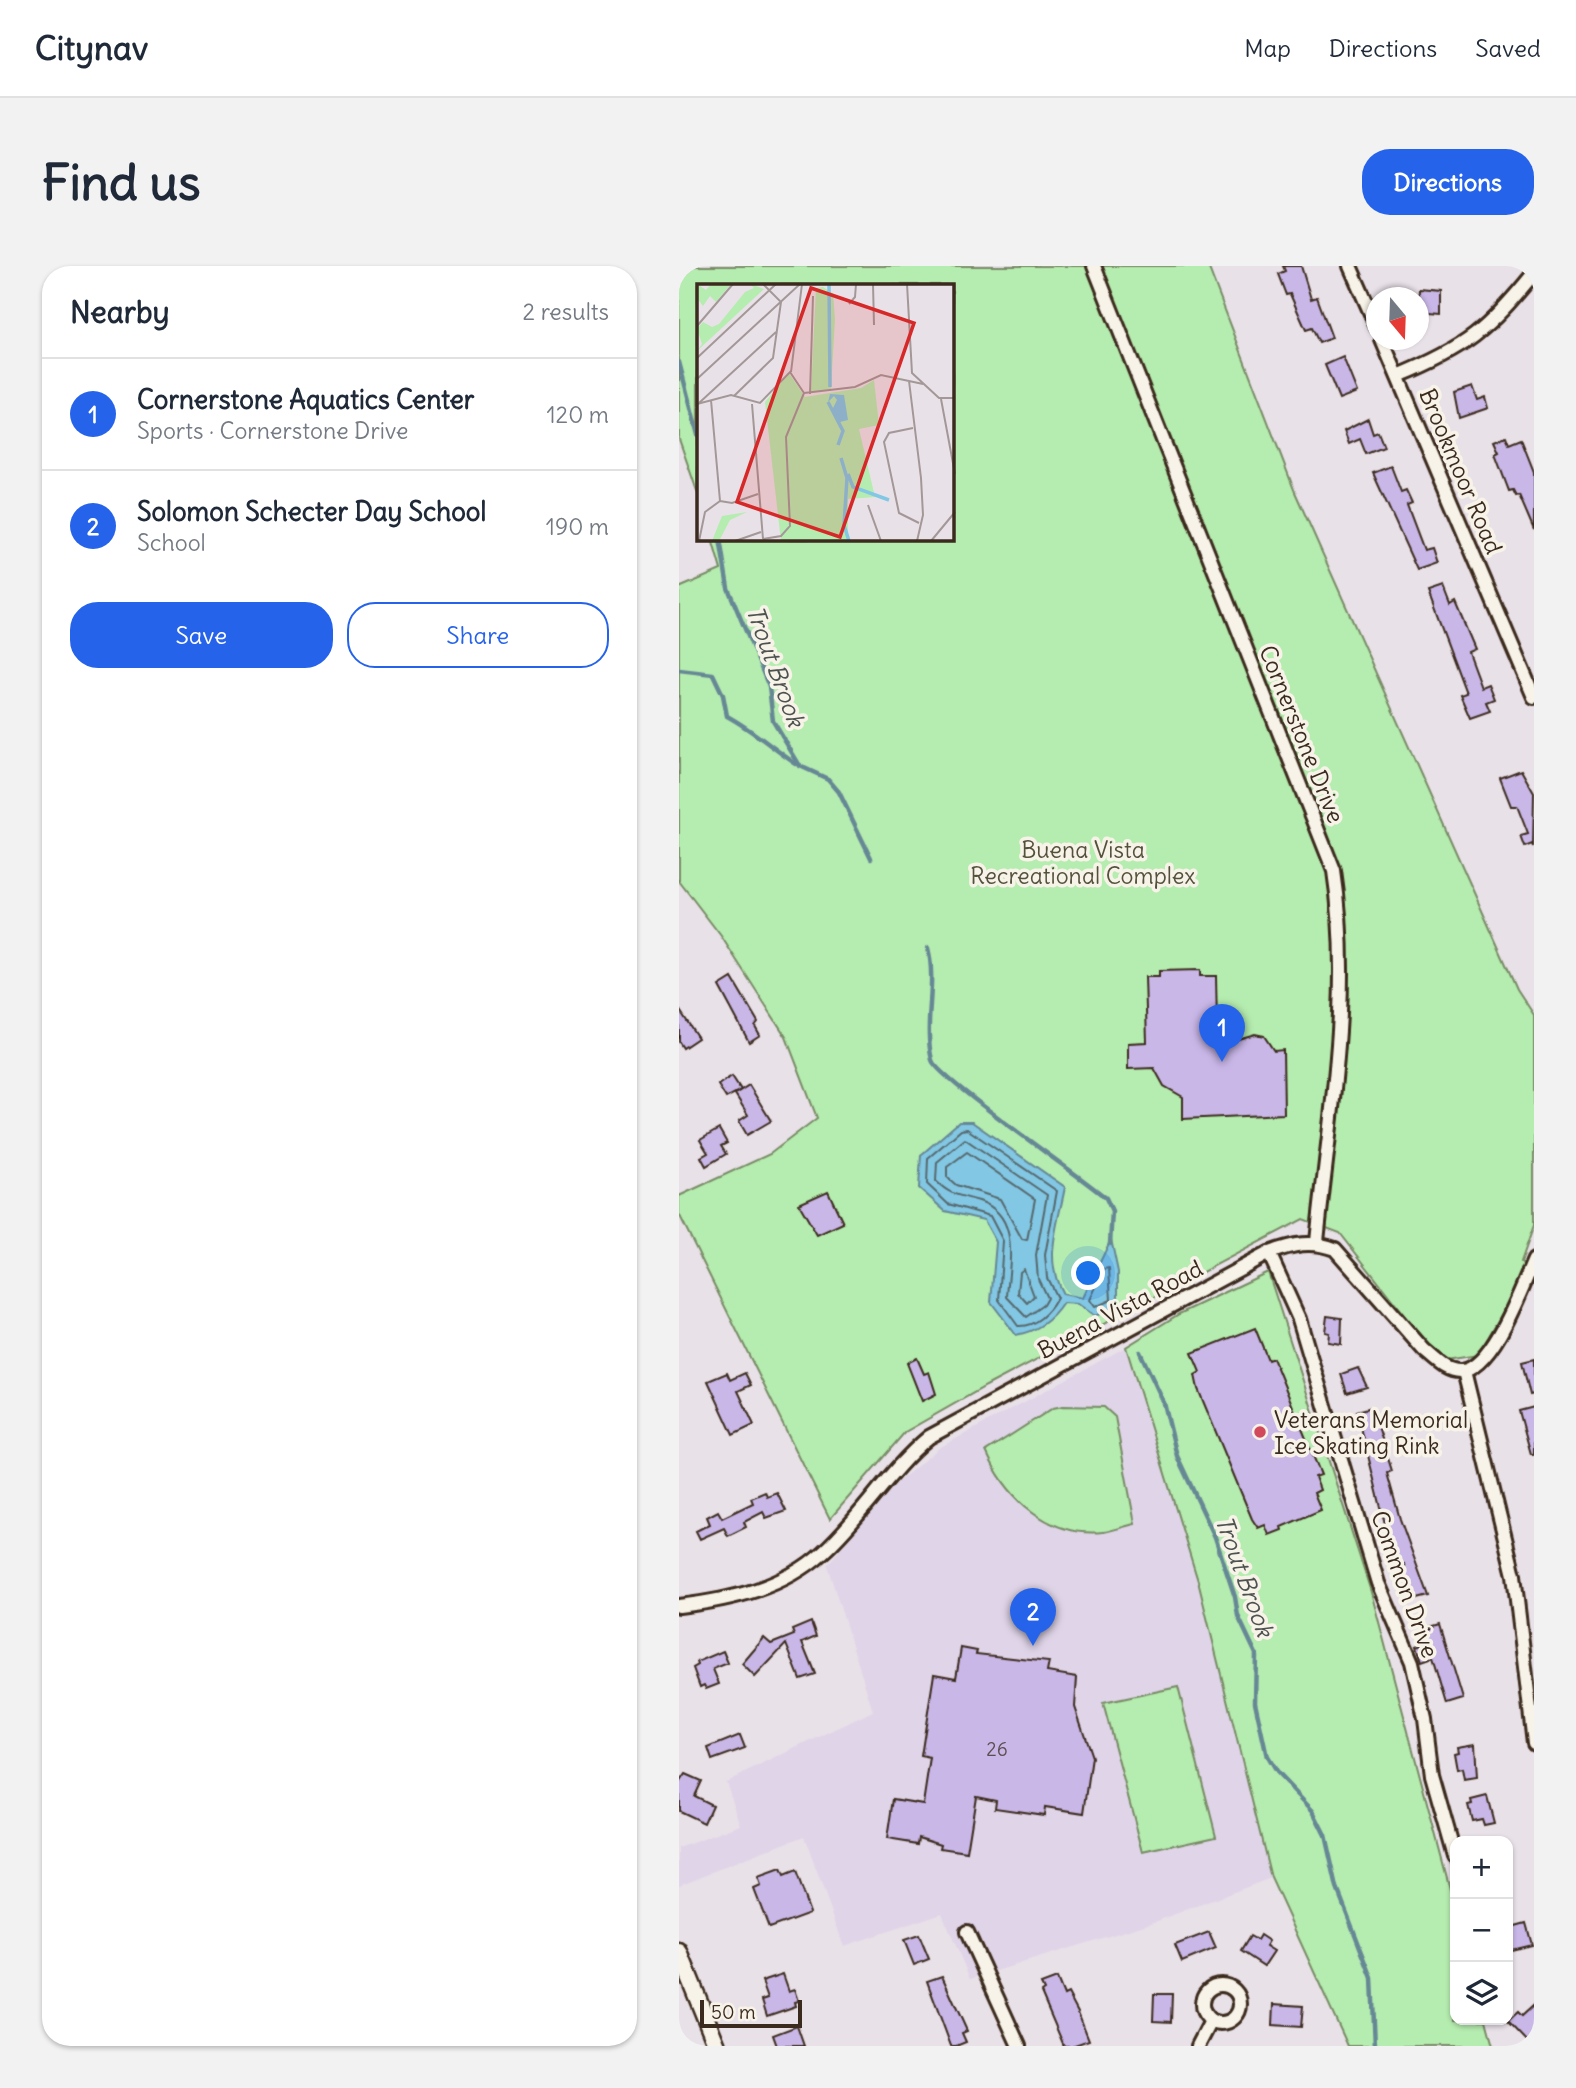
<!DOCTYPE html>
<meta charset="utf-8">
<style>
body{margin:0;font-family:Delius,sans-serif;background:#f2f2f3;color:#1f2937}
.controls{position:absolute;right:21px;bottom:21px;display:grid;overflow:hidden;border-radius:14px;box-shadow:0 2px 5px #0004}
.controls button{width:63px;height:63px;display:grid;place-items:center;padding:0;border:0;border-bottom:2px solid #e0e1e3;background:#fff;color:#1f2937;font:35px sans-serif}
.compass{position:absolute;left:687px;top:21px;width:63px;height:63px;border-radius:50%;background:#fff;box-shadow:0 2px 5px #0004;rotate:161deg}
.scale{position:absolute;left:21px;bottom:18px;width:102px;box-sizing:border-box;padding-left:7px;border:4px solid #3b2a1e;border-top:0;font-size:19px;line-height:24px;white-space:nowrap;color:#3b2a1e;-webkit-text-stroke:5px #f7f3e8;paint-order:stroke}
.you{position:absolute;left:410px;top:1008px;width:24px;height:24px;margin:-18px;border:5px solid #fff;border-radius:50%;background:#1a73e8;box-shadow:0 0 0 10px #1a73e833}
.badge{display:grid;place-items:center;width:46px;height:46px;border-radius:50%;background:#2563eb;color:#fff;font-size:23px;font-weight:700}
.pin{position:absolute;translate:-50% -58px;filter:drop-shadow(0 2px 4px #0008)}
.pin::after{content:'';position:absolute;top:37px;width:24px;height:21px;background:inherit;clip-path:polygon(0 0,100% 0,50% 100%)}
.list{margin:0;padding:0;list-style:none}
h2{display:flex;justify-content:space-between;align-items:center;height:91px;margin:0;padding:0 28px;font-size:30px}
h2 small{font-size:23px;font-weight:400;color:#747a83}
.list li{display:grid;grid-template-columns:46px 1fr auto;gap:21px;align-items:center;box-sizing:border-box;height:112px;padding:0 28px;border-top:2px solid #e0e1e3}
.list b{display:block;font-size:26px;white-space:nowrap}
.list p{margin:0;font-size:23px;white-space:nowrap;color:#747a83}
.list em{font-size:23px;font-style:normal;color:#747a83}
.actions{display:flex;gap:14px;padding:21px 28px}
.actions a{flex:1;padding:16px 0;border:2px solid #2563eb;border-radius:28px;text-align:center;font-size:24px;color:#2563eb}
.actions .main{background:#2563eb;color:#fff}
.icon{flex:none;width:38px;height:38px;fill:none;stroke:currentColor;stroke-width:2;stroke-linecap:round;stroke-linejoin:round}
.map{position:relative;flex:none;width:855px;height:1780px;overflow:hidden;border-radius:28px}
header{display:flex;align-items:center;gap:42px;box-sizing:border-box;height:98px;padding:0 35px;background:#fff;border-bottom:2px solid #e0e1e3}
header strong{font-size:33px}
nav{display:flex;gap:38px;margin-inline-start:auto;font-size:24px}
.intro{display:flex;align-items:center;justify-content:space-between;box-sizing:border-box;height:168px;padding:0 42px}
h1{margin:0;font-size:49px}
.button{padding:18px 32px;border-radius:28px;background:#2563eb;color:#fff;font-size:24px;font-weight:700}
main{display:flex;gap:42px;padding:0 42px}
aside{flex:1;background:#fff;border-radius:28px;box-shadow:0 2px 5px #0004}
.map>svg:first-child{display:block}
.built{fill:#dfd4e8}
.green{fill:#b5ecaf;stroke:#788b66;stroke-width:2}
.water{fill:#82c7e4;stroke:#668895;stroke-width:2}
.lines{fill:none;stroke-linecap:round;stroke-linejoin:round}
.shore{stroke:#57696d;stroke-width:2}
.stream{stroke:#668895;stroke-width:4.5}
.building{fill:#c9b7e8;stroke:#3b2a1e;stroke-width:2}
.street-casing{stroke:#3b2a1e;stroke-width:18}
.secondary-casing{stroke:#3b2a1e;stroke-width:21}
.street{stroke:#f7f3e8;stroke-width:12}
.secondary{stroke:#f7f3e8;stroke-width:16}
.poi-dot{fill:#d1495b;stroke:#f7f3e8;stroke-width:2.5}
.labels{text-anchor:middle;dominant-baseline:central;stroke-width:7;stroke-linejoin:round;paint-order:stroke}
.number-label{font-size:19px;fill:#5e4d50}
.street-label{font-size:23px;fill:#3b2a1e;stroke:#f7f3e8}
.park-label{font-size:23px;fill:#53513b;stroke:#f7f3e8}
.poi-label{font-size:23px;fill:#3b2a1e;stroke:#f7f3e8;text-anchor:start}
.water-label{font-size:24px;font-style:italic;fill:#4d5150;stroke:#f7f3e8}
.inset-river{fill:none;stroke:#82c7e4;stroke-width:3.5}
.inset-road{fill:none;stroke:#a39897;stroke-width:2}
.view{fill:#d62828;fill-opacity:0.15;stroke:#d62828;stroke-width:3.5}
.inset-edge{fill:none;stroke:#3b2a1e;stroke-width:3.5}
</style>
<header>
<strong>Citynav</strong>
<nav><a>Map</a><a>Directions</a><a>Saved</a></nav>
</header>
<div class="intro"><h1>Find us</h1><a class="button">Directions</a></div>
<main>
<aside>
<h2>Nearby<small>2 results</small></h2>
<ul class="list">
<li><span class="badge">1</span><div><b>Cornerstone Aquatics Center</b><p>Sports · Cornerstone Drive</p></div><em>120 m</em></li>
<li><span class="badge">2</span><div><b>Solomon Schecter Day School</b><p>School</p></div><em>190 m</em></li>
</ul>
<div class="actions"><a class="main">Save</a><a>Share</a></div>
</aside>
<div class="map">
<svg width="855" height="1780" viewBox="0 0 855 1780">
<rect width="100%" height="100%" fill="#e9e1e8"/>
<filter id="ink" filterUnits="userSpaceOnUse"><feTurbulence type="fractalNoise" baseFrequency=".0143" numOctaves="2"/><feDisplacementMap in="SourceGraphic" scale="14" xChannelSelector="R" yChannelSelector="G"/><feConvolveMatrix kernelMatrix="1 2 1 2 8 2 1 2 1" color-interpolation-filters="sRGB"/></filter>
<g filter="url(#ink)">
<path class="built" d="M 447,1081 L 519,1315 L 592,1612 L 475,1656 L 291,1713 L 263,1647 L 165,1680 L 125,1570 L 0,1619 L 0,1582 L 62,1559 L 47,1516 L 194,1445 L 148,1299 L 219,1216 L 260,1182 Z"/>
<g class="green">
<path d="M 0,0 L 529,0 L 616,226 L 838,723 L 855,749 L 855,959 L 842,996 L 849,1002 L 799,1089 L 761,1095 L 661,967 L 624,953 L 307,1120 L 226,1166 L 151,1253 L 0,948 L 0,930 L 91,888 L 138,852 L 107,771 L 42,670 L 0,615 L 0,322 L 42,304 L 33,273 L 273,273 L 273,19 L 19,19 L 19,228 L 0,173 Z"/>
<path d="M 589,1006 L 692,1326 L 776,1642 L 776,1754 L 807,1754 L 814,1780 L 669,1780 L 592,1612 L 519,1315 L 447,1081 L 500,1048 Z"/>
<path d="M 384,1140 L 425,1141 L 436,1151 L 456,1258 C 445,1260 434,1265 424,1266 C 369,1272 327,1231 307,1185 L 374,1142 Z"/>
<path d="M 499,1421 L 537,1570 L 464,1586 L 424,1437 Z"/>
</g>
<path class="water" d="M 280,856 L 293,856 L 386,921 C 379,959 364,993 384,1028 L 404,1032 L 432,973 L 439,1006 L 439,1040 L 416,1050 L 399,1038 L 384,1037 C 372,1055 358,1065 337,1069 L 312,1036 L 317,976 L 305,954 L 266,945 L 240,922 L 242,889 Z"/>
<g class="lines">
<g class="shore">
<path d="M 288,863 L 378,925 L 366,989 L 368,1012 L 378,1032 C 370,1047 356,1061 339,1060 L 320,1034 L 324,975 L 311,950 L 269,938 L 248,918 L 249,892 L 282,864 Z"/>
<path d="M 286,873 L 368,929 L 357,989 L 359,1013 L 368,1032 L 364,1039 L 347,1051 L 328,1031 C 330,996 342,949 300,935 C 280,929 272,930 257,915 L 258,896 Z"/>
<path d="M 288,886 L 356,933 L 348,974 L 343,973 L 321,933 L 277,919 L 268,911 L 268,901 Z"/>
<path d="M 430,1002 L 432,1034 L 416,1041 L 411,1034 L 425,1003 Z"/>
<path d="M 345,1003 L 355,1030 L 348,1037 L 339,1027 L 341,1006 Z"/>
</g>
<g class="stream">
<path d="M 0,96 L 19,169"/>
<path d="M 41,273 L 49,322 L 90,421 L 94,455 L 121,500 L 149,513 L 160,526 L 192,592"/>
<path d="M 0,404 L 34,408 L 44,429 L 48,450 C 74,464 93,482 117,498"/>
<path d="M 249,682 C 258,718 244,757 253,794 C 257,811 402,910 427,932 L 433,945 L 431,978"/>
<path d="M 461,1086 L 485,1137 L 498,1190 L 536,1271 L 556,1331 L 559,1350 L 577,1388 L 576,1436 L 588,1491 L 597,1506 L 634,1545 L 646,1569 L 658,1622 L 693,1712 L 696,1780"/>
</g>
</g>
<g class="building">
<path d="M 604,0 L 622,0 L 632,33 L 638,31 L 653,72 L 640,77 L 633,62 L 627,64 L 611,28 L 607,29 L 599,8 L 606,5 Z"/>
<path d="M 740,23 L 762,25 L 762,48 L 739,46 Z"/>
<path d="M 664,91 L 678,126 L 660,133 L 646,99 Z"/>
<path d="M 793,120 L 798,134 L 806,131 L 809,142 L 780,152 L 775,126 Z"/>
<path d="M 689,153 L 694,168 L 699,166 L 705,181 L 687,188 L 681,173 L 670,178 L 665,165 Z"/>
<path d="M 827,170 L 830,178 L 842,173 L 855,206 L 855,264 L 840,229 L 837,230 L 834,224 L 830,225 L 816,188 L 820,186 L 815,175 Z"/>
<path d="M 712,200 L 722,226 L 727,224 L 733,237 L 728,239 L 745,284 L 753,282 L 758,297 L 738,304 L 694,207 Z"/>
<path d="M 764,321 L 771,339 L 776,336 L 796,383 L 789,386 L 802,421 L 809,418 L 815,433 L 807,436 L 811,445 L 791,452 L 781,429 L 787,427 L 749,326 Z"/>
<path d="M 842,504 L 855,527 L 854,581 L 853,578 L 846,581 L 842,570 L 849,568 L 838,540 L 832,540 L 821,512 Z"/>
<path d="M 521,704 L 521,710 L 537,710 L 538,758 L 551,764 L 559,773 L 576,768 L 585,770 L 595,785 L 604,784 L 605,848 L 504,853 L 504,831 L 485,820 L 475,802 L 449,803 L 449,777 L 468,776 L 466,711 L 480,711 L 480,705 Z"/>
<path d="M 53,712 L 79,756 L 76,760 L 81,769 L 70,776 L 40,720 Z"/>
<path d="M 0,743 L 19,772 L 4,782 L 0,776 Z"/>
<path d="M 53,810 L 62,824 L 47,832 L 39,819 Z"/>
<path d="M 70,819 L 92,855 L 68,869 L 60,855 L 69,849 L 56,828 Z"/>
<path d="M 40,863 L 48,877 L 42,880 L 47,888 L 27,900 L 22,891 L 29,887 L 21,874 Z"/>
<path d="M 149,925 L 164,957 L 138,969 L 120,938 Z"/>
<path d="M 648,1050 L 663,1052 L 662,1078 L 649,1076 L 650,1067 L 646,1066 Z"/>
<path d="M 576,1062 L 589,1094 L 594,1092 L 642,1209 L 636,1211 L 641,1224 L 635,1227 L 642,1244 L 602,1261 L 603,1264 L 590,1269 L 586,1259 L 579,1262 L 573,1253 L 519,1123 L 516,1109 L 521,1106 L 513,1087 Z"/>
<path d="M 238,1092 L 245,1108 L 250,1106 L 257,1128 L 243,1135 L 228,1097 Z"/>
<path d="M 855,1093 L 855,1128 L 851,1129 L 843,1096 Z"/>
<path d="M 679,1102 L 688,1121 L 668,1127 L 662,1108 Z"/>
<path d="M 48,1107 L 51,1114 L 66,1107 L 72,1119 L 59,1125 L 75,1159 L 54,1169 L 29,1115 Z"/>
<path d="M 693,1141 L 713,1205 L 708,1207 L 721,1253 L 749,1330 L 730,1335 L 725,1298 L 720,1299 L 708,1266 L 678,1145 Z"/>
<path d="M 855,1141 L 855,1188 L 852,1188 L 840,1145 Z"/>
<path d="M 86,1226 L 88,1231 L 98,1227 L 107,1245 L 87,1252 L 84,1246 L 65,1256 L 67,1261 L 49,1270 L 45,1262 L 21,1273 L 17,1265 L 31,1258 L 28,1251 L 39,1245 L 43,1252 L 74,1237 L 72,1232 Z"/>
<path d="M 132,1356 L 137,1370 L 123,1376 L 136,1408 L 121,1413 L 107,1378 L 76,1411 L 63,1398 L 85,1372 L 92,1378 L 115,1369 L 113,1364 Z"/>
<path d="M 761,1358 L 784,1433 L 768,1438 L 754,1391 L 743,1395 L 738,1380 L 750,1376 L 745,1363 Z"/>
<path d="M 282,1382 L 298,1385 L 297,1388 L 370,1396 L 368,1406 L 398,1411 L 396,1441 L 413,1491 L 405,1547 L 366,1541 L 365,1549 L 316,1542 L 317,1534 L 297,1530 L 288,1586 L 261,1582 L 262,1578 L 240,1571 L 239,1578 L 208,1573 L 214,1533 L 244,1538 L 251,1492 L 242,1490 L 255,1408 L 277,1412 Z"/>
<path d="M 44,1385 L 49,1397 L 34,1403 L 40,1418 L 27,1423 L 25,1419 L 21,1421 L 14,1402 L 19,1399 L 18,1396 Z"/>
<path d="M 61,1469 L 66,1482 L 33,1494 L 29,1482 Z"/>
<path d="M 796,1478 L 798,1512 L 785,1514 L 783,1503 L 778,1504 L 775,1487 L 779,1486 L 778,1481 Z"/>
<path d="M 6,1508 L 22,1515 L 15,1530 L 33,1539 L 25,1557 L 0,1545 L 0,1517 Z"/>
<path d="M 808,1530 L 815,1557 L 805,1559 L 803,1553 L 793,1555 L 789,1539 L 793,1538 L 792,1534 Z"/>
<path d="M 101,1604 L 104,1611 L 116,1606 L 131,1647 L 90,1662 L 75,1623 L 82,1620 L 79,1612 Z"/>
<path d="M 847,1657 L 853,1679 L 832,1684 L 829,1662 Z"/>
<path d="M 530,1666 L 537,1682 L 503,1696 L 496,1679 Z"/>
<path d="M 240,1669 L 250,1693 L 235,1699 L 225,1674 Z"/>
<path d="M 581,1669 L 590,1675 L 587,1680 L 595,1685 L 585,1700 L 562,1685 L 571,1670 L 578,1674 Z"/>
<path d="M 104,1708 L 110,1725 L 116,1723 L 120,1735 L 116,1736 L 117,1740 L 88,1750 L 83,1734 L 89,1732 L 83,1715 Z"/>
<path d="M 263,1710 L 288,1765 L 283,1767 L 287,1776 L 277,1780 L 272,1780 L 248,1715 Z"/>
<path d="M 378,1712 L 385,1729 L 389,1727 L 399,1746 L 410,1774 L 393,1780 L 385,1780 L 362,1726 L 365,1724 L 362,1718 Z"/>
<path d="M 475,1728 L 493,1728 L 492,1756 L 474,1755 Z"/>
<path d="M 595,1738 L 624,1740 L 622,1761 L 594,1759 Z"/>
<path d="M 855,1739 L 855,1780 L 853,1780 L 829,1755 L 839,1746 L 843,1750 Z"/>
<path d="M 118,1760 L 125,1780 L 98,1780 L 94,1769 Z"/>
</g>
<g class="lines">
<g class="street-casing">
<g id="street">
<path d="M 415,0 L 655,605 C 674,728 650,854 638,976"/>
<path d="M 671,0 L 698,61"/>
<path d="M 703,74 L 855,431"/>
<path d="M 719,110 C 788,82 809,64 855,7"/>
<path d="M 590,987 L 620,1053 L 699,1317 L 733,1396 L 746,1453 L 753,1509 L 776,1590"/>
<path d="M 785,1105 L 835,1309 L 855,1477"/>
<path d="M 0,1340 C 51,1334 105,1322 144,1286 C 183,1251 209,1205 250,1171 L 590,987 C 614,978 632,974 656,983 L 745,1084 C 756,1093 767,1106 782,1105 C 814,1103 843,1021 855,994"/>
<path d="M 288,1666 L 340,1780"/>
<circle cx="542" cy="1738" r="19"/>
<path d="M 519,1780 L 532,1755"/>
</g>
</g>
<g class="secondary-casing">
<path id="secondary" d="M 0,1686 L 38,1780"/>
</g>
<use href="#street" class="street"/>
<use href="#secondary" class="secondary"/>
</g>
</g>
<circle class="poi-dot" cx="581" cy="1166" r="7"/>
<g class="labels">
<g class="number-label">
<text x="318" y="1483">26</text>
</g>
<g class="street-label">
<text transform="translate(782 205) rotate(67)">Brookmoor Road</text>
<text transform="translate(623 468) rotate(68)">Cornerstone Drive</text>
<text transform="translate(441 1043) rotate(-28)">Buena Vista Road</text>
<text transform="translate(726 1318) rotate(70)">Common Drive</text>
</g>
<g class="park-label">
<text x="404" y="583">Buena Vista<tspan x="404" dy="26">Recreational Complex</tspan></text>
</g>
<g class="poi-label">
<text x="595" y="1153">Veterans Memorial<tspan x="595" dy="26">Ice Skating Rink</tspan></text>
</g>
<g class="water-label">
<text transform="translate(97 400) rotate(70)">Trout Brook</text>
<text transform="translate(566 1310) rotate(70)">Trout Brook</text>
</g>
</g>
<g transform="translate(18 18)">
<rect width="257" height="257" fill="#e9e1e8"/>
<path d="M 0,0 L 9,6 L 14,0 L 34,0 L 19,18 L 13,12 L 6,22 L 0,14 ZM 53,0 L 67,5 L 0,67 L 5,60 L 0,45 L 6,38 L 15,43 L 22,40 L 48,8 L 57,4 ZM 126,3 L 136,9 L 138,35 L 134,105 L 114,108 L 119,4 ZM 92,89 L 108,113 L 164,104 L 177,96 L 182,141 L 162,145 L 178,213 L 151,215 L 151,257 L 84,257 L 68,118 ZM 50,228 L 33,236 L 22,257 L 15,257 L 25,232 Z" fill="#b5ecaf"/>
<path d="M 133,110 L 147,111 L 151,136 L 143,138 L 135,126 L 140,116 L 137,112 L 131,118 Z" fill="#82c7e4"/>
<path class="inset-river" d="M 132,0 L 133,103M 131,118 L 146,147 L 141,161M 144,174 L 150,194 L 147,241 L 152,257M 151,190 L 156,203 L 192,216"/>
<path class="inset-road" d="M 176,0 L 177,41M 210,0 L 215,89 L 242,114 L 258,114M 152,20 L 158,13 L 159,0M 0,42 L 36,0M 0,74 L 79,0M 94,88 L 105,0M 0,95 L 103,0M 212,97 L 224,194 L 226,231 L 220,257M 107,109 L 158,103 L 184,91 L 226,100M 113,110 L 116,12M 37,112 L 76,74 L 84,18 L 66,0M 244,115 L 258,190M 14,116 L 23,217M 2,119 L 79,48M 0,120 L 34,111 L 63,119 L 93,88 L 107,109M 55,120 L 66,255M 216,144 L 192,149 L 187,158 L 202,229 L 222,239M 23,217 L 35,219 L 61,210M 171,221 L 184,257M 66,255 L 84,252 L 93,242 L 89,153 L 107,109M 2,257 L 8,228 L 23,217M 38,257 L 64,248M 234,257 L 258,228"/>
<path class="view" d="M 114,4 L 217,39 L 143,253 L 40,218 Z"/>
<rect width="257" height="257" class="inset-edge"/>
</g>
</svg>
<div class="controls">
<button>+</button>
<button>−</button>
<button><svg class="icon" aria-label="layers" viewBox="0 0 24 24"><path d="M12 4l9 5-9 5-9-5zM3 14l9 5 9-5"/></svg></button>
</div>
<svg class="compass" viewBox="-18 -18 36 36"><path d="M0-13l5 13h-10z" fill="#e53935"/><path d="M0 13l5-13h-10z" fill="#747a83"/></svg>
<div class="scale">50 m</div>
<div class="you"></div>
<div class="pin badge" style="left:543px;top:796px">1</div>
<div class="pin badge" style="left:354px;top:1380px">2</div>
</div>
</main>
